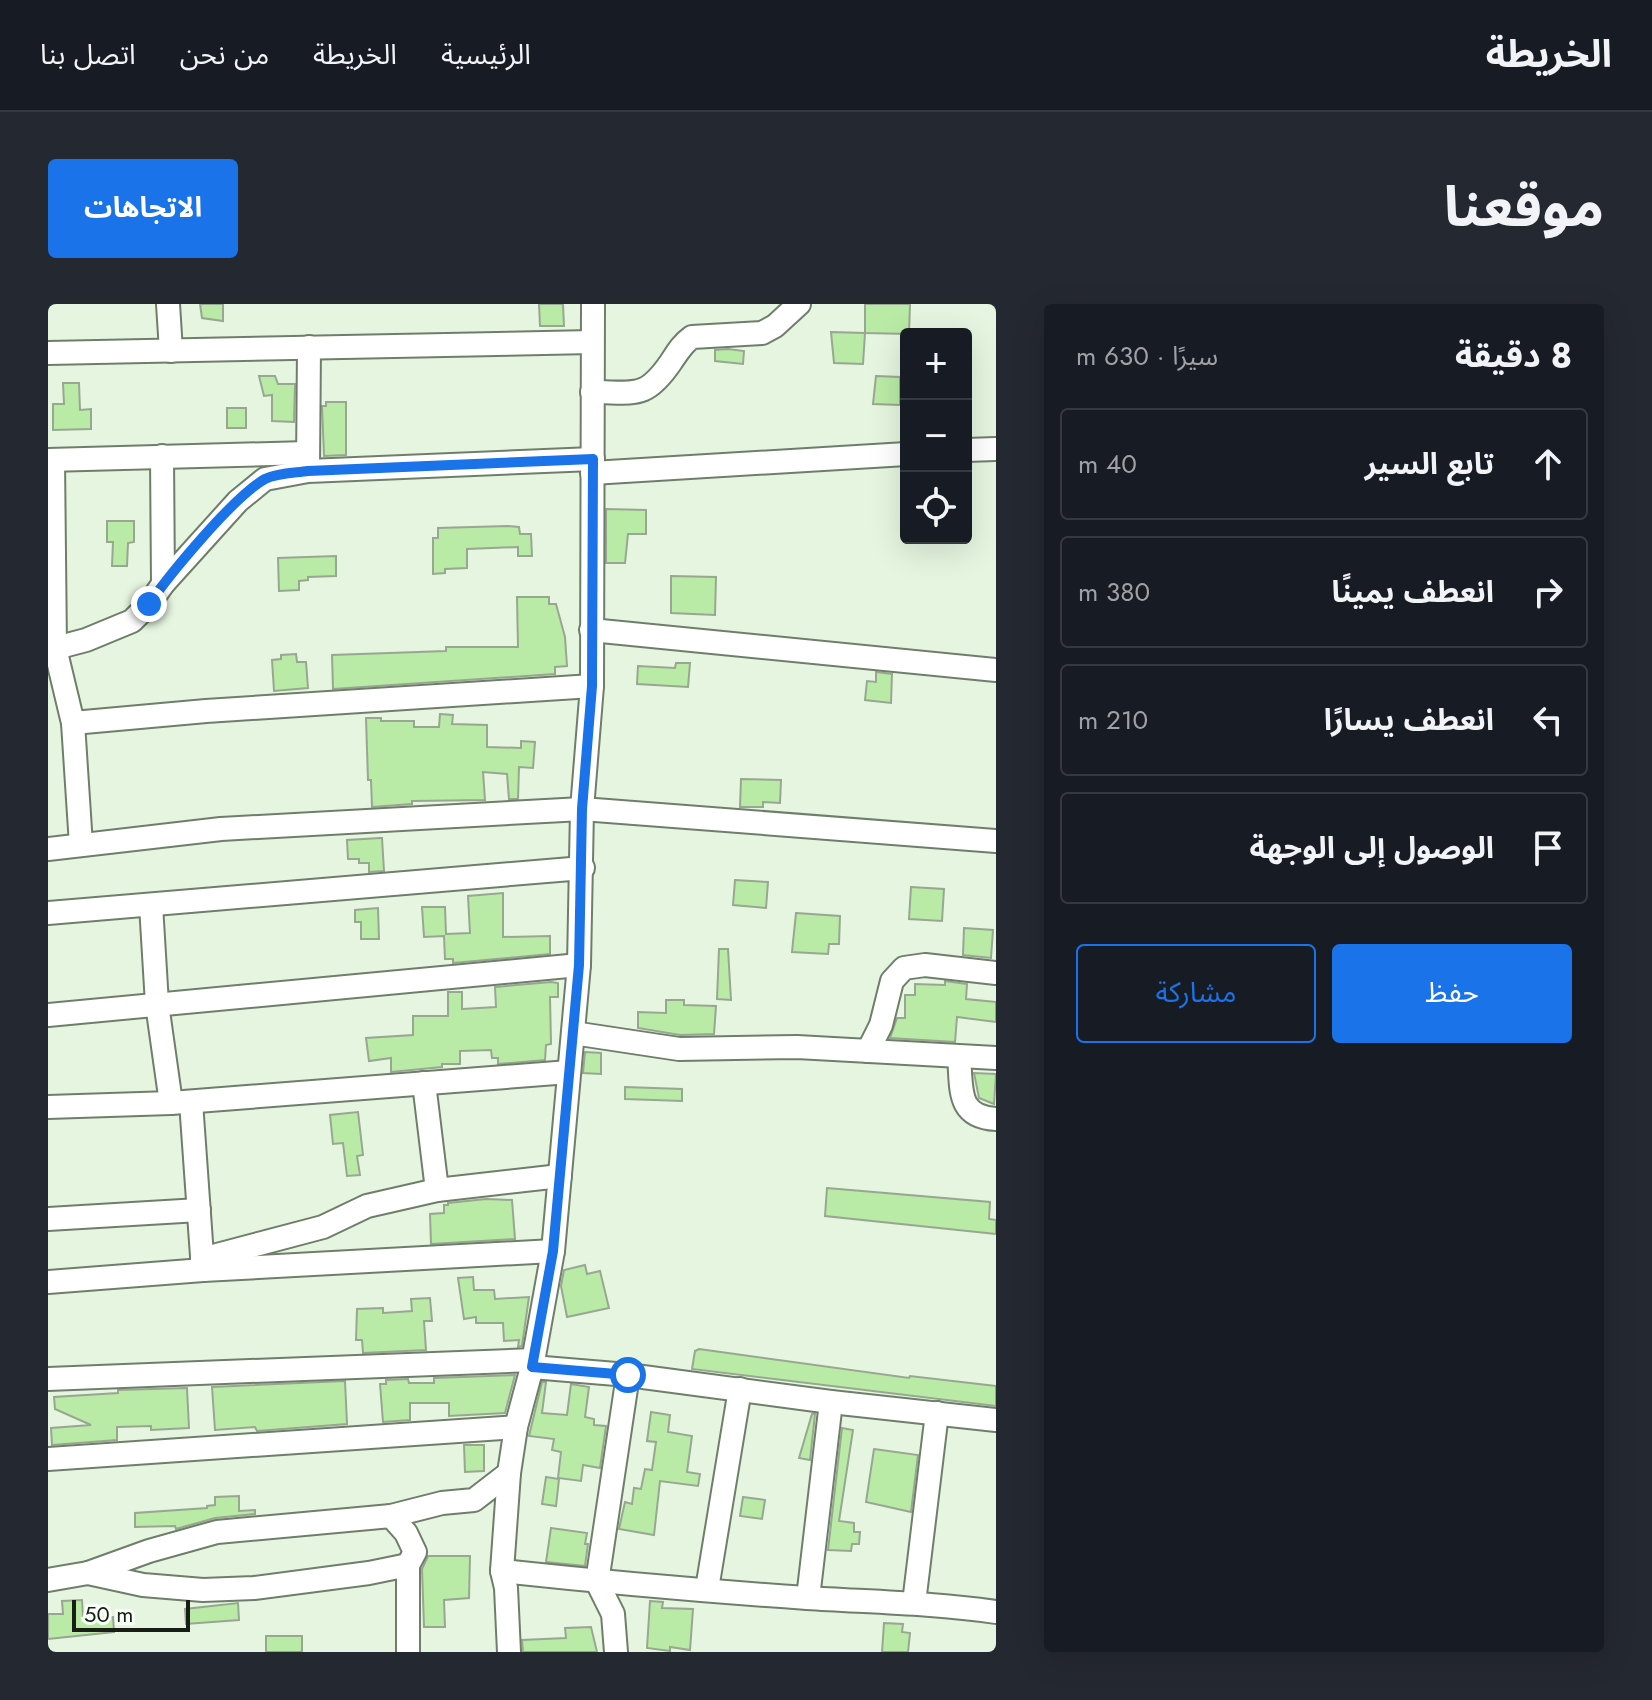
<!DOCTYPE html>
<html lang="ar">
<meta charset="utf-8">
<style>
body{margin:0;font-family:Jost,"Noto Sans Arabic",sans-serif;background:#242831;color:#f1f3f6;direction:rtl}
.controls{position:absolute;right:24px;top:24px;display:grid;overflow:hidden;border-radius:8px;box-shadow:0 8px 32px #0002}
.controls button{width:72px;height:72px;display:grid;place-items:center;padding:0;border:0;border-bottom:2px solid #363941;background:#171b24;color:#f1f3f6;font:40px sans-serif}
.scale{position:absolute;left:24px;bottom:20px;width:118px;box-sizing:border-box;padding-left:8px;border:4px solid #181e16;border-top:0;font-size:22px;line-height:28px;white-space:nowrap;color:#181e16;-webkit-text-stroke:6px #f8fff6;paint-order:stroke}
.stop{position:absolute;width:24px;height:24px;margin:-18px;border:6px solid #1a73e8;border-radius:50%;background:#fff}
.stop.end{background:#1a73e8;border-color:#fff;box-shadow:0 2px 8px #0008}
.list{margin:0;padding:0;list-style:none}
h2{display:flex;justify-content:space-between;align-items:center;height:104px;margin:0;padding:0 32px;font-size:34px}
h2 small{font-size:26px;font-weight:400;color:#9ea1a6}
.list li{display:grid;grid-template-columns:52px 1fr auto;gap:24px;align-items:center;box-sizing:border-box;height:112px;margin:0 16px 16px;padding:0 16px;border:2px solid #363941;border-radius:8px}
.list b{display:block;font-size:30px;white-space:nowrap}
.list em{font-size:26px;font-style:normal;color:#9ea1a6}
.actions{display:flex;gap:16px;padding:24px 32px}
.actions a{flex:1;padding:18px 0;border:2px solid #1a73e8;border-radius:8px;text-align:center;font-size:28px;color:#1a73e8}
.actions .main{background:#1a73e8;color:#fff}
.icon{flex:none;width:44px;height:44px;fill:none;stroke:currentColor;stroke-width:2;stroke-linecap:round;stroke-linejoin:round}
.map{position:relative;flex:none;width:948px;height:1348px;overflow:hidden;direction:ltr;border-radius:8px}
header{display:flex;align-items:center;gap:48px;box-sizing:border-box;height:112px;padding:0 40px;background:#171b24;border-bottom:2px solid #363941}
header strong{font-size:38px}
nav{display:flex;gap:44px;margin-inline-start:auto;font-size:28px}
.intro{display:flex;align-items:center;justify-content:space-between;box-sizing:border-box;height:192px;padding:0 48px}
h1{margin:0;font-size:56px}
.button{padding:20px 36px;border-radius:8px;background:#1a73e8;color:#fff;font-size:28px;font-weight:700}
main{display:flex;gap:48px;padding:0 48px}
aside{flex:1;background:#171b24;border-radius:8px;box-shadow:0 8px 32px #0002}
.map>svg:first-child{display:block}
.building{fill:#baeba6;stroke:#98a792;stroke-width:2}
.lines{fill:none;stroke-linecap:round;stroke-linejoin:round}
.minor-casing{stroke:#6f7e6a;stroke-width:26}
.minor{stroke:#fff;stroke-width:22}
.route{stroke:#1a73e8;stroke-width:10}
</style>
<header>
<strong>الخريطة</strong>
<nav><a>الرئيسية</a><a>الخريطة</a><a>من نحن</a><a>اتصل بنا</a></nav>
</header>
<div class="intro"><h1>موقعنا</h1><a class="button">الاتجاهات</a></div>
<main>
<aside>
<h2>8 دقيقة<small>سيرًا · 630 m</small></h2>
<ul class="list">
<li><svg class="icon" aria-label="ahead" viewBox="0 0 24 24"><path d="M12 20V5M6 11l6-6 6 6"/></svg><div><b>تابع السير</b></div><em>40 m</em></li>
<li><svg class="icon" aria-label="right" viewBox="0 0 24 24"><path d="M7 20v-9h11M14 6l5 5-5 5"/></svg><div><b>انعطف يمينًا</b></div><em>380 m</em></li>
<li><svg class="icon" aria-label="left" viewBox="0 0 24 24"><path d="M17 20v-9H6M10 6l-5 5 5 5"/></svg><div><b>انعطف يسارًا</b></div><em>210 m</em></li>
<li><svg class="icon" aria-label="arrive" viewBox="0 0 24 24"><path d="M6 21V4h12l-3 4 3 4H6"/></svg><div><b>الوصول إلى الوجهة</b></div></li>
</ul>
<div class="actions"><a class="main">حفظ</a><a>مشاركة</a></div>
</aside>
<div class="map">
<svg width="948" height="1348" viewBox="0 0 948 1348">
<rect width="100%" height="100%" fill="#e5f5df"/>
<g class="building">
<path d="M 152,0 L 175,0 L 175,17 L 154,14 Z"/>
<path d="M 491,0 L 515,0 L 516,22 L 492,22 Z"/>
<path d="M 817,0 L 862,0 L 861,30 L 817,29 Z"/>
<path d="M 783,28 L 817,29 L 815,60 L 786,59 Z"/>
<path d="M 680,45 L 696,47 L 695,60 L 667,57 L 667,46 Z"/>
<path d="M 211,72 L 227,72 L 230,80 L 247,80 L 246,118 L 224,117 L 224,91 L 216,92 Z"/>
<path d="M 828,72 L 852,73 L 852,101 L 825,100 Z"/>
<path d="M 15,79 L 31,79 L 32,106 L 43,105 L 43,125 L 5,126 L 5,100 L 16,100 Z"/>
<path d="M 278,98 L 298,98 L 298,151 L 276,152 L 274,102 L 278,102 Z"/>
<rect x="179" y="104" width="19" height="20"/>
<path d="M 558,205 L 598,206 L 598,230 L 580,230 L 577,259 L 558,259 Z"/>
<path d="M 59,217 L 86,217 L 86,238 L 80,239 L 79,262 L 64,262 L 65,238 L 59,238 Z"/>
<path d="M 460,222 L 471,223 L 472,230 L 483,230 L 484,252 L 470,252 L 470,243 L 419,245 L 419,264 L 397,265 L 397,269 L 385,270 L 385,234 L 390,234 L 390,224 Z"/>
<path d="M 288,252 L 288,272 L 260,273 L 260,276 L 251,277 L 251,286 L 231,287 L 230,254 Z"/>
<path d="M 623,272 L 668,273 L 667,311 L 623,309 Z"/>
<path d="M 469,293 L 501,293 L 501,300 L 508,300 L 517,333 L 519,362 L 507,363 L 507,370 L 285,385 L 284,351 L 398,347 L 398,343 L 470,343 Z"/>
<path d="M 248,350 L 249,358 L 258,358 L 260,384 L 226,387 L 224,356 L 233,355 L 233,351 Z"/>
<path d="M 628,359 L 642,359 L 640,383 L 589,380 L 590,362 L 627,364 Z"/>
<path d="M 828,368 L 844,370 L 843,399 L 817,396 L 819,377 L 828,378 Z"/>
<path d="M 392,410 L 405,411 L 404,420 L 439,421 L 439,443 L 473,444 L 473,437 L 487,438 L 485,464 L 471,463 L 470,495 L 461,495 L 459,470 L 435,468 L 437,496 L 364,497 L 364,500 L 324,503 L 323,476 L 320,476 L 318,414 L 333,414 L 333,417 L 366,417 L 366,423 L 391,423 Z"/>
<path d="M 693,475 L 733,476 L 732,499 L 715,498 L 715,503 L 692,503 Z"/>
<path d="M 332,534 L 334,534 L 336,567 L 321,568 L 321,559 L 311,559 L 311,555 L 300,555 L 299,536 Z"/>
<path d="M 687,576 L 720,578 L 718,604 L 685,601 Z"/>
<path d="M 863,583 L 896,585 L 894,617 L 861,615 Z"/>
<path d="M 455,589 L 455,633 L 502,632 L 502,650 L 405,659 L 405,655 L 397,655 L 396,632 L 376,633 L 374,603 L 397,603 L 398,630 L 422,629 L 420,592 Z"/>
<path d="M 330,604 L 331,635 L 313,635 L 313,618 L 307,618 L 307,606 Z"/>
<path d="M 748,609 L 792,612 L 791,640 L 781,640 L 780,650 L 744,648 Z"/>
<path d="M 916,624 L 945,626 L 943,654 L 915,651 Z"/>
<path d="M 671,645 L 680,645 L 683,696 L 669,695 Z"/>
<path d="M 897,677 L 919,680 L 918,695 L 948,698 L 948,718 L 909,713 L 907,738 L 842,734 L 849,714 L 857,714 L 857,691 L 867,691 L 867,680 L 897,681 Z"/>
<path d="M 503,678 L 510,679 L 510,693 L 502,693 L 503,740 L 498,741 L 497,756 L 450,760 L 450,754 L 444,754 L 443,746 L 412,747 L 412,760 L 394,760 L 394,763 L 343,768 L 343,754 L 321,757 L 318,734 L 365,731 L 365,712 L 400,712 L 400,688 L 414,688 L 414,705 L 448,703 L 447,683 Z"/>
<path d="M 618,696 L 636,696 L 636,701 L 668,702 L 666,730 L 632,731 L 590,724 L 590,708 L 618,709 Z"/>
<path d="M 537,748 L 553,749 L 553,770 L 535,769 Z"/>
<path d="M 926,769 L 948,770 L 946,800 L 931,794 Z"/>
<path d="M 577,783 L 634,785 L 634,797 L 577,795 Z"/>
<path d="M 310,808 L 315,851 L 309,852 L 312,871 L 299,872 L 295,839 L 285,840 L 282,811 Z"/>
<path d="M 779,884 L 942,898 L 941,915 L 948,916 L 948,930 L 777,912 Z"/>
<path d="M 438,895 L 464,896 L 467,935 L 383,940 L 382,910 L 396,909 L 396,901 L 400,901 L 400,899 Z"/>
<path d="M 537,961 L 539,970 L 552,967 L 561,1004 L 519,1013 L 513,982 L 516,966 Z"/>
<path d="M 425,973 L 426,986 L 446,986 L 447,995 L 481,993 L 474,1042 L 470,1043 L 471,1036 L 456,1037 L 455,1019 L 428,1019 L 428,1013 L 416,1015 L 410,974 Z"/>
<path d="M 382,994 L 384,1017 L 376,1017 L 378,1046 L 315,1049 L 314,1036 L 308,1036 L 309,1005 L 335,1004 L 335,1009 L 364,1007 L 363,995 Z"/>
<path d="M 651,1045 L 861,1074 L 862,1072 L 948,1082 L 948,1102 L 644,1065 L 647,1047 Z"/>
<path d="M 467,1071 L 457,1109 L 401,1112 L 401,1099 L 362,1099 L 362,1116 L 335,1118 L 332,1080 L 338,1080 L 338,1076 L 360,1075 L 361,1079 L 386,1079 L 386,1074 Z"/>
<path d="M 297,1077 L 299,1120 L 209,1127 L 207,1123 L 167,1126 L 164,1083 Z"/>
<path d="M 494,1078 L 498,1078 L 494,1109 L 519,1111 L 523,1080 L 541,1083 L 537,1113 L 546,1115 L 546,1121 L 558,1122 L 552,1164 L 535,1161 L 533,1177 L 510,1174 L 513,1148 L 504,1146 L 506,1135 L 481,1132 Z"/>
<path d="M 139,1084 L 141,1124 L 103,1126 L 103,1122 L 69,1123 L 69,1136 L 4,1141 L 3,1124 L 43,1121 L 7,1105 L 6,1093 L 70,1089 L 70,1086 Z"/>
<path d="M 603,1108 L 622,1111 L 620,1128 L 644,1132 L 639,1168 L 652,1170 L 650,1182 L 612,1177 L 606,1231 L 571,1225 L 577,1198 L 584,1200 L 586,1184 L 593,1185 L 597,1165 L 604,1166 L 608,1138 L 599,1137 Z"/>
<path d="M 764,1110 L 767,1110 L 762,1156 L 751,1154 Z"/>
<path d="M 794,1124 L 805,1126 L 791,1217 L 806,1219 L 806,1228 L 812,1228 L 811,1240 L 804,1240 L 803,1247 L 780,1246 Z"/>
<path d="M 416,1141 L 436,1141 L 436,1167 L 417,1168 Z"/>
<path d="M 826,1145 L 870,1151 L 863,1208 L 818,1198 Z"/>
<path d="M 498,1173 L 511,1175 L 508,1202 L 494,1200 Z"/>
<path d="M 191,1192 L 191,1207 L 207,1206 L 207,1210 L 167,1214 L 128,1225 L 127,1222 L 87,1223 L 87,1209 L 159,1204 L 159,1202 L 167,1201 L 167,1193 Z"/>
<path d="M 695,1193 L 717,1196 L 714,1215 L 692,1212 Z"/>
<path d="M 503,1224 L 539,1229 L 537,1240 L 540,1240 L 537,1262 L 498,1258 Z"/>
<path d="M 380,1252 L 422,1252 L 421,1294 L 396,1296 L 397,1323 L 376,1323 L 374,1265 Z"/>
<path d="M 34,1296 L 35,1315 L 65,1313 L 66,1328 L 0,1335 L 0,1310 L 15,1310 L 14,1297 Z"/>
<path d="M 602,1297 L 615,1298 L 614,1304 L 645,1305 L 642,1346 L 622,1343 L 622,1347 L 599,1344 Z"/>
<path d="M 190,1299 L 191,1316 L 138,1320 L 137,1305 Z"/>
<path d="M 836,1319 L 855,1320 L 854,1328 L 862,1329 L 860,1348 L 834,1348 Z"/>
<path d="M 543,1323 L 549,1348 L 475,1348 L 474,1336 L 518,1334 L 517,1324 Z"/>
<rect x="218" y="1332" width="36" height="16"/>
</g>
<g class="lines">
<g class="minor-casing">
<g id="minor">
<path d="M 120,0 L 123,47"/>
<path d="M 0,49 L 544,38"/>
<path d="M 544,88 C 587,88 597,96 623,58 C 629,49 634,40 644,33 L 714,29 L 727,22 L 751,0"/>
<path d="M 918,146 L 948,145"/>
<path d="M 114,152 L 115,280"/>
<path d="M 0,156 L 259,149"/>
<path d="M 5,156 L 7,344 L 25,419 L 33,541"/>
<path d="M 260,162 L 261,43"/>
<path d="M 544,169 L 858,150"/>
<path d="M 543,326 L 948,366"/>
<path d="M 0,346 L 38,336 L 84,317 L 101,300 L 115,280 L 190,197 L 217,175 L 260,167 L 545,155"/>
<path d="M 25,419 L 158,407 L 544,382"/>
<path d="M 0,545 L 173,525 L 534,505 L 948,537"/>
<path d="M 103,601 L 109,700 L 123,799"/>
<path d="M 0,609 L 535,564"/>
<path d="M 0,711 L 531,661"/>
<path d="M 525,729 L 631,745 L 749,743 L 948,754"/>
<path d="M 820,747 L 833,721 L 844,677 L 856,664 L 877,661 L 948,669"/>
<path d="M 911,753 C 914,784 908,813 948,815"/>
<path d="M 376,779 L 389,886"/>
<path d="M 143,798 L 155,966"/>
<path d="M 0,803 L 123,799 L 521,768"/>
<path d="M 0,915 L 151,906"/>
<path d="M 154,955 L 275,923 L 319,902 L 389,886 L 512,872"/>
<path d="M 0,978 L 155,966 L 505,947"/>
<path d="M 484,1063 L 580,1071 L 783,1098 L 948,1116"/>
<path d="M 0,1075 L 485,1056"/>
<path d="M 0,1155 L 468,1123"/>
<path d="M 343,1212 L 358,1229 L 367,1248 L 360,1261 L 360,1348"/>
<path d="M 454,1267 C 555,1278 657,1287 759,1294 C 822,1298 885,1299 948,1308"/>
<path d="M 40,1269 L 95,1281 L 155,1286 L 206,1284 L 321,1269 L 360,1261"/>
<path d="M 0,1276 L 40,1269 L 101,1247 L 169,1228 L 343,1212 L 394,1199 L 426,1196 L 461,1169"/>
<path d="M 659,1285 L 692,1085"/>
<path d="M 760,1294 L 783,1098"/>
<path d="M 866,1299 L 889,1109"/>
<path d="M 461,1348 L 458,1284 L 454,1267 L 461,1169 L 468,1123 L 484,1063 L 505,947 L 531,661 L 534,505 L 544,382 L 545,0"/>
<path d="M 568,1348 L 565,1310 L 549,1278 L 580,1071"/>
</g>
</g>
<use href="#minor" class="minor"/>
</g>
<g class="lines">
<path class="route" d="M 101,300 C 122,270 186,192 217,175 C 229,169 246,169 260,167 L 545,155 L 544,382 L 534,505 L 531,661 L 505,947 L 484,1063 L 580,1071"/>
</g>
</svg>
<div class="controls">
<button>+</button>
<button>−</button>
<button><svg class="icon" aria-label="locate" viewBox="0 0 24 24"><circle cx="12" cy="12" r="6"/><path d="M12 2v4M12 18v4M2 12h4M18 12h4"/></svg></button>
</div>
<div class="scale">50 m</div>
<div class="stop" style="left:580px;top:1071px"></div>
<div class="stop end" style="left:101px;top:300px"></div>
</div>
</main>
